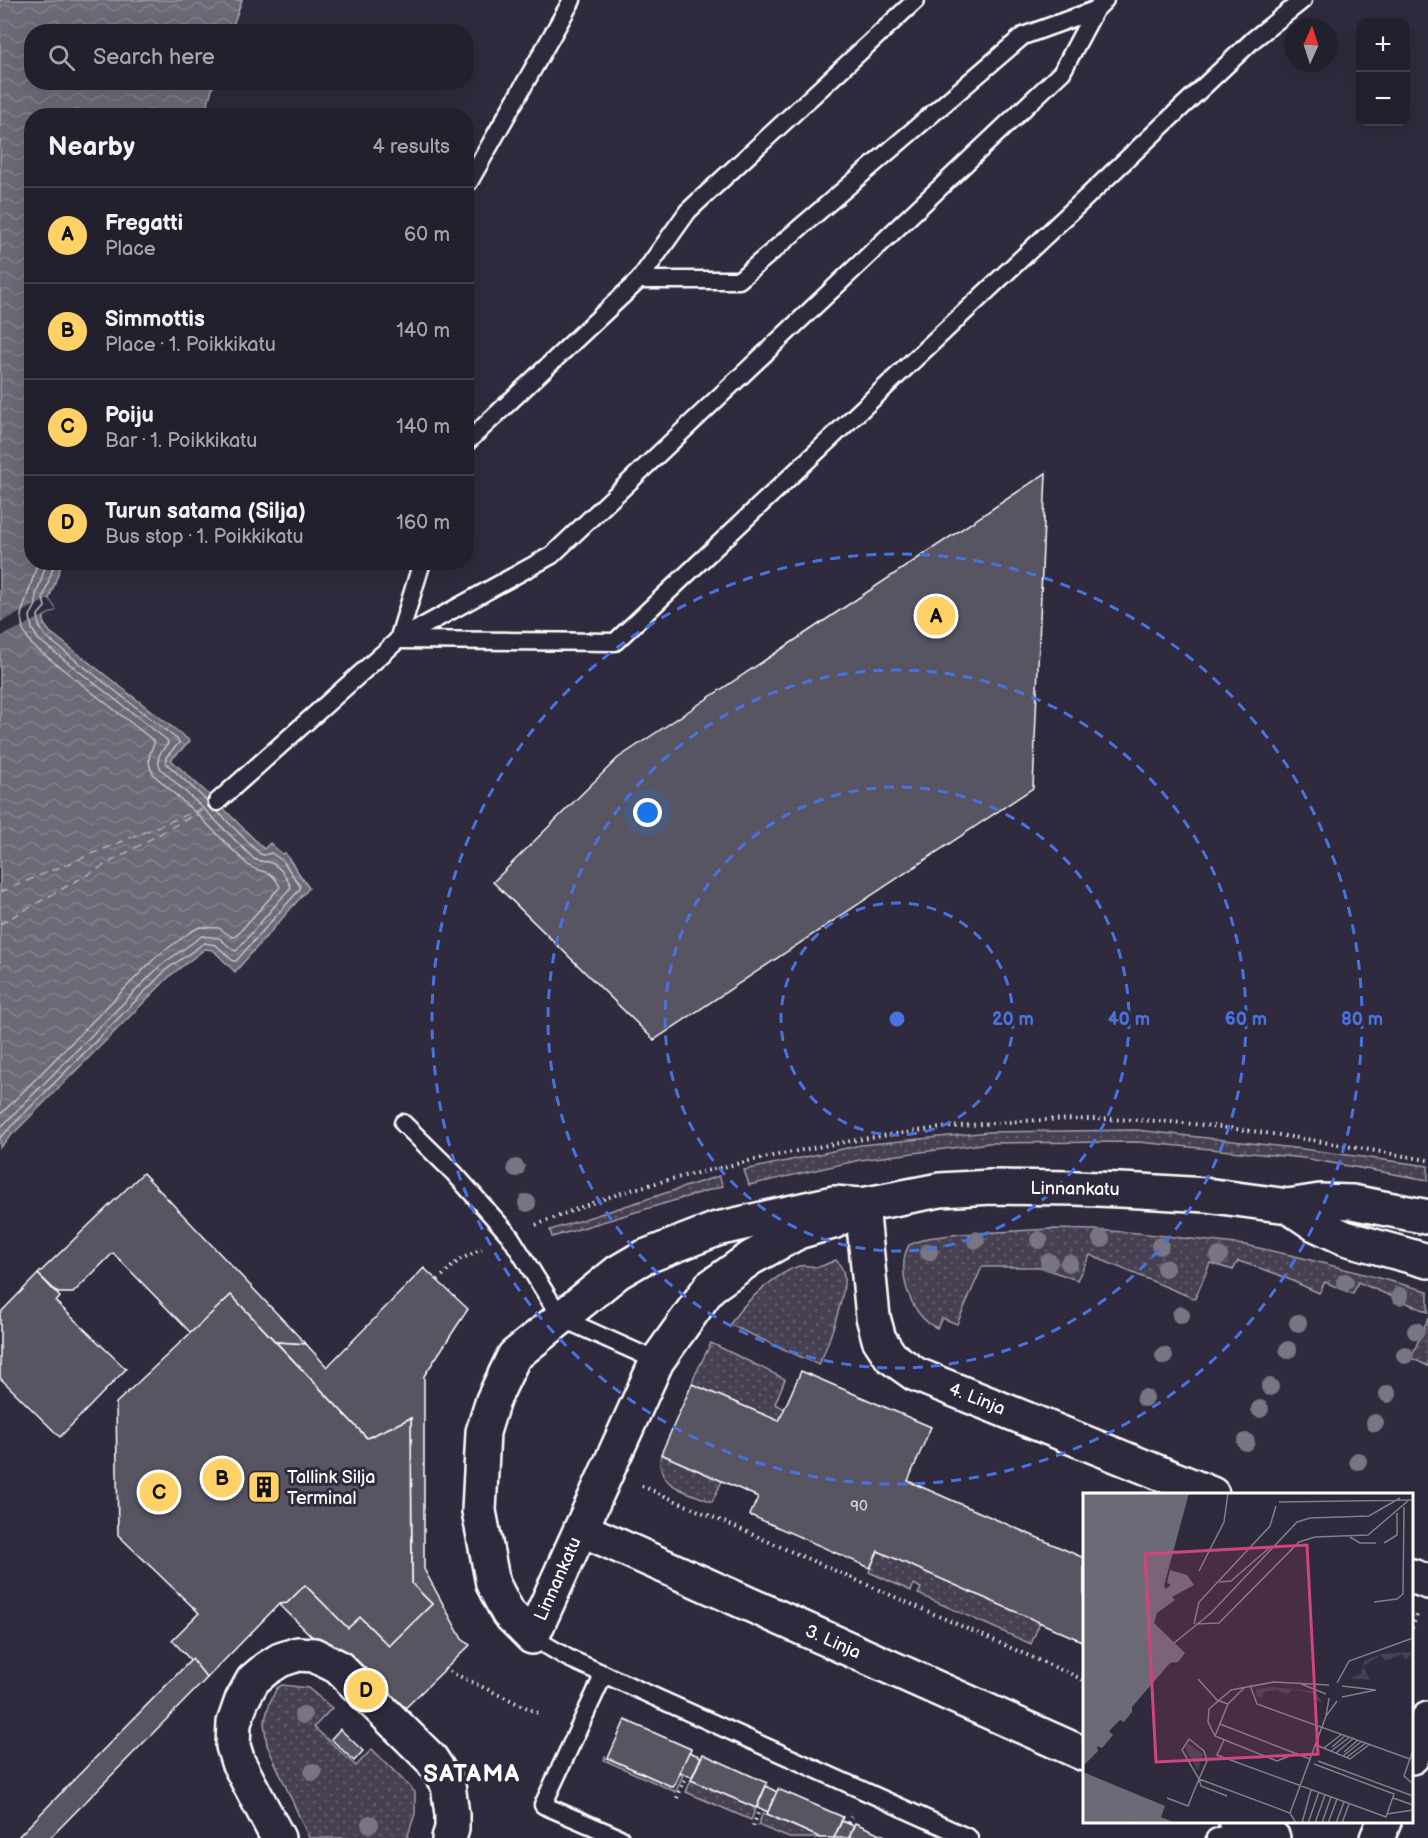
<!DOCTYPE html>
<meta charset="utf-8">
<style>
body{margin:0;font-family:"Balsamiq Sans",sans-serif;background:#2b2836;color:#f1f3f6}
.controls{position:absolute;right:18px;top:18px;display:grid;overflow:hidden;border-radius:12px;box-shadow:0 6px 24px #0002}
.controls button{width:54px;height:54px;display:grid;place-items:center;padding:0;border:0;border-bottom:2px solid #403e4a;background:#23202e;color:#f1f3f6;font:30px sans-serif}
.compass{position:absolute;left:1284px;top:18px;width:54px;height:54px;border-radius:50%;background:#23202e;box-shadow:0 6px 24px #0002;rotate:3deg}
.you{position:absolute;left:648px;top:813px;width:21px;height:21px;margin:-15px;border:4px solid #fff;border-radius:50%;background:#1a73e8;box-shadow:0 0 0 9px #1a73e833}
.badge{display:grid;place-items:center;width:39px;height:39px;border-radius:50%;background:#ffd166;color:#111;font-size:20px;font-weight:700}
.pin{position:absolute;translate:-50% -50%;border:3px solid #fff;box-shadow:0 2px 6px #0006}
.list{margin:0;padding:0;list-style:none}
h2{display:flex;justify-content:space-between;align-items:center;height:78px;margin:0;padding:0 24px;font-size:26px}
h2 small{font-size:20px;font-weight:400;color:#a3a3aa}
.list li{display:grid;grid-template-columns:39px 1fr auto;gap:18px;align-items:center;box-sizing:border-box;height:96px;padding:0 24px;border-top:2px solid #403e4a}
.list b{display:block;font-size:22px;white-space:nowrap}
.list p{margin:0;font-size:20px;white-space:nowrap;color:#a3a3aa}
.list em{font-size:20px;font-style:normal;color:#a3a3aa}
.icon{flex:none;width:33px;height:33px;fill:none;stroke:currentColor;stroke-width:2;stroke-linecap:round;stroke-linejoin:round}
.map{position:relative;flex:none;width:1428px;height:1838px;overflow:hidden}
.search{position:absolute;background:#23202e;box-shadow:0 6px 24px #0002;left:24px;top:24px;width:450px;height:66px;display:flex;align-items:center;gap:15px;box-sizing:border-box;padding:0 21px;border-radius:24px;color:#a3a3aa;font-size:22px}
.panel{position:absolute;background:#23202e;box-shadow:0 6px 24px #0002;left:24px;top:108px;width:450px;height:462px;border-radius:24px}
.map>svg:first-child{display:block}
.grass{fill:url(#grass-dots);stroke:#a2a0a8;stroke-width:1.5}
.water{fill:url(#water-waves);stroke:#a7a6ad;stroke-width:1.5}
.pier{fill:#2f2a3d}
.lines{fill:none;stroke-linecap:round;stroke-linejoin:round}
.shore{stroke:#c5c3c9;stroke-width:1.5}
.ferry{stroke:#b6b4bb;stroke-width:1.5;stroke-dasharray:8 6;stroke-linecap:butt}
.building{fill:#595564;stroke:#fff;stroke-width:1.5}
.service-casing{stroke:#fff;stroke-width:21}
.minor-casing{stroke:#fff;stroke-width:38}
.primary-casing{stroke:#fff;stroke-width:38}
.path{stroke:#fff;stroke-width:4;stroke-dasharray:1.5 4.5;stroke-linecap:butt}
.service{stroke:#2f2a3d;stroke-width:16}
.minor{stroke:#2f2a3d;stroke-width:33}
.primary{stroke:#2f2a3d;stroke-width:33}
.tree{fill:#797582}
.ring{fill:none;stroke:#4a71e0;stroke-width:3;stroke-dasharray:10 8}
.labels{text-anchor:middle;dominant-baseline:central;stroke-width:6;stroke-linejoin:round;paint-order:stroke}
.number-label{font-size:15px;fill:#d6d4d8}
.street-label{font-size:18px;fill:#fff;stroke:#2f2a3d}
.poi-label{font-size:18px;fill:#fff;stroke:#2f2a3d;text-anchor:start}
.district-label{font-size:24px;font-weight:bold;letter-spacing:1.5px;fill:#fff;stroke:#2f2a3d}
.inset-river{fill:none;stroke:#6d6a77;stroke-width:3}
.inset-road{fill:none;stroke:#827f8b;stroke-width:1.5}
.view{fill:#ce467c;fill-opacity:0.15;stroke:#ce467c;stroke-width:3}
.inset-edge{fill:none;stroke:#fff;stroke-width:3}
.centre{fill:#4a71e0;stroke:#2f2a3d;stroke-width:3}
.ring-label{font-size:18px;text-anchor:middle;font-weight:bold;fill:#4a71e0;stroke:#2f2a3d;stroke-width:6;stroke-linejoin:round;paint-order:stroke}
</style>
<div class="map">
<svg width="1428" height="1838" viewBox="0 0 1428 1838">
<defs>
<pattern id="grass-dots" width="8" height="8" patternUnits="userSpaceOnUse" patternTransform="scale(1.5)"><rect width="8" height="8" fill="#464152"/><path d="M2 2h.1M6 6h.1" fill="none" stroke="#625e6c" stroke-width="1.8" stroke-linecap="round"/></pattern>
<pattern id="water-waves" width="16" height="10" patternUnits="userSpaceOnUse" patternTransform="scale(1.5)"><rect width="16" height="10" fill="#6d6a77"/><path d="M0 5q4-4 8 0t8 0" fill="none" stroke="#83808b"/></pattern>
</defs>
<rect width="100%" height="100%" fill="#2f2a3d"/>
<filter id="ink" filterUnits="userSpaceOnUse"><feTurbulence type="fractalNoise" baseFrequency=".0167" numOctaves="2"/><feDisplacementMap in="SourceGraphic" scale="12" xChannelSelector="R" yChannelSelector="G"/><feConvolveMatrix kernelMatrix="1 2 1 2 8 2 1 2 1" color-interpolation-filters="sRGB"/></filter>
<g filter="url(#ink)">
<g class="grass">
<path d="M 1137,1130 L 1303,1149 L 1428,1166 L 1428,1180 L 1303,1158 L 1138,1142 L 990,1143 L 860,1160 L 749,1185 L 744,1170 L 861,1145 L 989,1132 Z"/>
<path d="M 719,1176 L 723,1186 L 552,1237 L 550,1230 Z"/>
<path d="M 1051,1229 L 1094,1230 L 1138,1233 L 1245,1245 L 1299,1257 L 1428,1291 L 1428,1312 L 1358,1282 L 1353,1294 L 1325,1282 L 1319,1293 L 1277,1274 L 1238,1261 L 1233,1270 L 1210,1263 L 1195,1299 L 1090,1255 L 1077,1280 L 1040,1267 L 982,1267 L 957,1324 L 942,1318 L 937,1328 C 910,1317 895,1269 909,1245 L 927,1238 L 960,1234 Z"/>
<path d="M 836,1260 C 840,1265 844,1270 844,1277 C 846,1296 827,1347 819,1365 L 730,1325 C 740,1305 777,1273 799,1266 C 805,1264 811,1267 818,1267 C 824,1266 830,1262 836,1260 Z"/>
<path d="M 1428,1318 L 1428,1366 L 1411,1358 Z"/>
<path d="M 711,1343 L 785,1379 L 775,1404 L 785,1409 L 779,1421 L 692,1384 L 694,1377 Z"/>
<path d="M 661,1454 L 722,1481 L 712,1502 C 687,1491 655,1488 661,1454 Z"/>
<path d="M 878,1551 L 1040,1622 L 1031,1644 L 918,1594 L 921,1588 L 914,1584 L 911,1591 L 869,1572 Z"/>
<path d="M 282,1685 L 308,1688 L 332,1708 L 314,1727 L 356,1766 L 372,1749 L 415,1792 L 415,1814 L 407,1838 L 309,1838 L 267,1745 L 264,1723 L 270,1702 L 277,1688 Z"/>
<path d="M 605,1757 L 673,1787 L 680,1774 L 683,1775 L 676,1792 L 604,1760 Z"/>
<path d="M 691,1780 L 756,1808 L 751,1820 L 686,1792 Z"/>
<path d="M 763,1813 L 821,1838 L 789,1838 L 758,1825 Z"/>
</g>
<path class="water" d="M 0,0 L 242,0 L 231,31 L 32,32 L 32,82 L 214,83 L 204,115 L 32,116 L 32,562 L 62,563 L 49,599 L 56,610 L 44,616 L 44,624 L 50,632 L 190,741 L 171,760 L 217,802 L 264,849 L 270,843 L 282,854 L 285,853 L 309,888 L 235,972 L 213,950 L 205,949 L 171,975 L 0,1147 Z"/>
<path class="pier" d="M 49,599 L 56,610 L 0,637 L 0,622 Z"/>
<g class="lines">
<g class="shore">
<path d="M 55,562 L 43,598 L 45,607 L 38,615 L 39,626 L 46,637 L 178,740 L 179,743 L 166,757 L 166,763 L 208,802"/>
<path d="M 0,1115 L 157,956 L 192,931 L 200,927 L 219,928 L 232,937 L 235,937 L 280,887 C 270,866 263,876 248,865 L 201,818 L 154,775 C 147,764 148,755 154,744 L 154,741 L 32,645 L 23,630 L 21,615 L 38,562"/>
<path d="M 0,1128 L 161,965 L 202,936 L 219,938 L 233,950 L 236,951 L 291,887 C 287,878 279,864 268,862 C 262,861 260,862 254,859 L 207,812 L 161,769 C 155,759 160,752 168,744 L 167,740 L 39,640 L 32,629 L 30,616 L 36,605 L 36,595 L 47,562"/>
<path d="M 0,1138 L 166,970 L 204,943 L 216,945 L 233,961 L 236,961 L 300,889 L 300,886 L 283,861 L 271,853 L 264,855 L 260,854 L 218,812"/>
</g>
<g class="ferry">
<path d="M 0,892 L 210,805"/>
<path d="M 0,924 L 211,805"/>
</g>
</g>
<g class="building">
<path d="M 1046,473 L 1033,788 L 654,1040 L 493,882 L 618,758 Z"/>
<path d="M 143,1173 L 306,1344 L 276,1342 L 231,1295 L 191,1333 L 113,1253 L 73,1293 L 58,1293 L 38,1274 Z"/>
<path d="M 424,1268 L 468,1309 L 424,1376 L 424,1569 L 462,1639 L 470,1645 L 395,1718 L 279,1604 L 287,1603 L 305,1585 L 348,1628 L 360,1617 L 389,1646 L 432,1604 L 412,1584 L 411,1418 L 367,1438 L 276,1342 L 306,1344 L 327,1367 Z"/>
<path d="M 38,1274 L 60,1297 L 56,1302 L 126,1369 L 60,1437 L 0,1378 L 0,1313 Z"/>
<path d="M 231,1295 L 367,1438 L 411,1418 L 412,1584 L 432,1604 L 389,1646 L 360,1617 L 348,1628 L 305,1585 L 287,1603 L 279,1604 L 207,1678 L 172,1640 L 199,1613 L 118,1535 L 116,1403 Z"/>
<path d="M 801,1371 L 931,1427 L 908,1481 L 1084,1558 L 1084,1642 L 878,1551 L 870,1568 L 750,1515 L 758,1497 L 661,1454 L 692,1384 L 779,1421 Z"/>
<path d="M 192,1659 L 207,1678 L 50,1838 L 17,1838 Z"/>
<path d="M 625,1720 L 691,1749 L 673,1787 L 608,1758 Z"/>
<path d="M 340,1729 L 363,1751 L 354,1761 L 331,1739 Z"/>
<path d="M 689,1752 L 701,1757 L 692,1777 L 680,1772 Z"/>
<path d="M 703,1754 L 767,1783 L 756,1808 L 691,1780 Z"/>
<path d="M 766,1786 L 777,1792 L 768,1812 L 757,1807 Z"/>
<path d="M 778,1789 L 843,1817 L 834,1838 L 821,1838 L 767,1814 Z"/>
<path d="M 842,1821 L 854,1826 L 849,1838 L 834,1838 Z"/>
<path d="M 855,1823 L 890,1838 L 849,1838 Z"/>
</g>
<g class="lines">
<g class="service-casing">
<g id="service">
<path d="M 469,182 L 572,0"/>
<path d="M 639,280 L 739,280 L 1023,36 L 1095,10"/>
<path d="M 466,443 L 639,280 L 688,211 L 916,0"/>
<path d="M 398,640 L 615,642 L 1254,39 L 1303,0"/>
<path d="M 398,640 L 422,562"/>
<path d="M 217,802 L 398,640 L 552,555 L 1062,72 L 1095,10 L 1105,0"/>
<path d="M 403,1123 L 454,1173 L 510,1236 L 561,1318 L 657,1361"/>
<path d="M 532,1637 L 568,1658 L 969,1838"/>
<path d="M 604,1674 L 543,1805 L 620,1838"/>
<path d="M 1215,1838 L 1245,1826"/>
</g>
</g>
<g class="minor-casing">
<g id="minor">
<path d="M 862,1205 L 873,1317 L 879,1339 L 891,1357 L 915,1374 L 1212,1494"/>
<path d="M 581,1529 L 1084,1754"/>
<path d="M 1412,1576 L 1428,1582"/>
<path d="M 1412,1757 L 1428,1719"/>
<path d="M 1236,1822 L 1273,1838"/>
<path d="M 278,1838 L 238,1762 L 233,1746 L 234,1723 L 242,1700 L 253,1680 L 266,1669 L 280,1660 L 298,1654 L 314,1655 L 338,1667 L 431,1759 L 448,1785 L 452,1814 L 452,1829 L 449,1838"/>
<path d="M 1377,1838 L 1384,1822"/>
</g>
</g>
<g class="primary-casing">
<g id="primary">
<path d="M 862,1205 L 833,1222 L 798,1232 L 751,1258 L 710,1287 L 657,1361 L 532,1637 L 508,1613 L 493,1584 L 479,1511 L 483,1432 L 493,1400 L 514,1356 L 618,1272 L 642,1258 L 717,1229 L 833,1203 L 862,1205 L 940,1190 L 991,1187 L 1076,1188 L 1141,1191 L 1206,1195 L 1288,1206 L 1320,1201 L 1352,1202 L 1428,1217"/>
<path d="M 1288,1206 L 1315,1224 L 1345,1238 L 1428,1261"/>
</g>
</g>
<g class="path">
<path d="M 536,1225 C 568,1212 601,1199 634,1189 C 674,1178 714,1169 754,1160 C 886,1131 1022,1113 1157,1121 C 1248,1127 1338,1145 1428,1160"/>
<path d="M 438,1280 L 459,1260 L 482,1249"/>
<path d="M 642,1486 L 1084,1680"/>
<path d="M 1412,1628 L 1417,1615"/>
<path d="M 444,1669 L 538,1713"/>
<path d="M 677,1798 L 687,1775"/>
<path d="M 848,1823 L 851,1817"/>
<path d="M 753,1826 L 760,1808"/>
</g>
<use href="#service" class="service"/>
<use href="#minor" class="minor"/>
<use href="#primary" class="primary"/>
</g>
<g class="tree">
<circle cx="516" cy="1168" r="9"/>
<circle cx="527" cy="1203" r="9"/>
<circle cx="1101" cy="1239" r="9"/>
<circle cx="976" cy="1240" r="9"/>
<circle cx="1039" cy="1240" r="9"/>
<circle cx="1160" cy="1246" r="9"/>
<circle cx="929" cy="1252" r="9"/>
<circle cx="1219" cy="1256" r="9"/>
<circle cx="1049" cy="1262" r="9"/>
<circle cx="1069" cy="1263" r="9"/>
<circle cx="1165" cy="1268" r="9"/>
<circle cx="1345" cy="1282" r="9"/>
<circle cx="1400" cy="1296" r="9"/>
<circle cx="1181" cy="1315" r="9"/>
<circle cx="1298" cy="1323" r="9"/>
<circle cx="1416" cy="1331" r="9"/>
<circle cx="1288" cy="1350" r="9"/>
<circle cx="1405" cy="1355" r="9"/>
<circle cx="1164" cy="1356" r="9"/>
<circle cx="1270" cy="1387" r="9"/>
<circle cx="1388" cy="1394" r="9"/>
<circle cx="1145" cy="1398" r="9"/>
<circle cx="1260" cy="1409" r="9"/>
<circle cx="1375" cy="1423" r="9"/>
<circle cx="1246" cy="1442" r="9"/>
<circle cx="1358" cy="1461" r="9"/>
<circle cx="303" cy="1715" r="9"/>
<circle cx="313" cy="1772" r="9"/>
<circle cx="370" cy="1824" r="9"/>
</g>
</g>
<g class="ring">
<circle cx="897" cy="1019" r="116"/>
<circle cx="897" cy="1019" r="232"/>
<circle cx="897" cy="1019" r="349"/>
<circle cx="897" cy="1019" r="465"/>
</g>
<defs>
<g id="building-square" transform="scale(1.725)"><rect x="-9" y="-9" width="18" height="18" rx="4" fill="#ffd166" stroke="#2f2a3d"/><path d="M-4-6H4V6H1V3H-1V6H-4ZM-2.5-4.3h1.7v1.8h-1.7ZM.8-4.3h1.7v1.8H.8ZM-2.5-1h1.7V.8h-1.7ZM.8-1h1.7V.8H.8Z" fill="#111"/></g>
</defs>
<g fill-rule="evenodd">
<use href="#building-square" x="264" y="1487"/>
</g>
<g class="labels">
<g class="number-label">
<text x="859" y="1506">90</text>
</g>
<g class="street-label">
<text transform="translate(1075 1189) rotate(1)">Linnankatu</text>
<text transform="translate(977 1399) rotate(22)">4. Linja</text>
<text transform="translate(558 1579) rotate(-66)">Linnankatu</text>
<text transform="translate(833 1642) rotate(24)">3. Linja</text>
</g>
<g class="poi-label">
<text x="287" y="1477">Tallink Silja<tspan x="287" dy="21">Terminal</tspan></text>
</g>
<g class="district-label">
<text x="472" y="1774">SATAMA</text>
</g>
</g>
<g transform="translate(1083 1493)">
<rect width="330" height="330" fill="#2f2a3d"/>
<path d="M 330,159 L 323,167 L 319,161 L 302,168 L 298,162 L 280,173 L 287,187 L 267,185 L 278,181 L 281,168 L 299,161 ZM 189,194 L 231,198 L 240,210 L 230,206 L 232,201 L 210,196 L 205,201 L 193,197 L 181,199 L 179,205 L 173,203 L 173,196 ZM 104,250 L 120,261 L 115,278 L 103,257 Z" fill="#464152"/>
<path d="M 0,0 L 106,0 L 81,93 L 83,96 L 88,92 L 84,90 L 87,77 L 104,82 L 111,92 L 89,104 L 92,107 L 74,120 L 71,130 L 102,160 L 95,169 L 87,170 L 49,214 L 49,219 L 41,229 L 37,227 L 26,238 L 30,242 L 19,255 L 14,253 L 15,258 L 0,273 ZM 0,279 L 82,313 L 78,324 L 92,330 L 0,330 Z" fill="#6d6a77"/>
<path class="inset-river" d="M 0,194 L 85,153M 0,208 L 91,151M 0,313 L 54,330"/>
<path class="inset-road" d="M 196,9 L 330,7M 267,44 L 277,50 L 293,50M 301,50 L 314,42 L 314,20M 116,78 L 141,29 L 145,0M 136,89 L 148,88 L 186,55M 291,109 L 314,106 L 320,101 L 321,14M 111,131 L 116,109 L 187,33 L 193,13M 113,131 L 136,130 L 216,49 L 232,44 L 285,42 L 326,7M 91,150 L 128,120 L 214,29 L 227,25 L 286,23 L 317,5M 115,186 L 134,207 L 145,211M 216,190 L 243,201M 254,190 L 266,168 L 330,145M 167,192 L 174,211 L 327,266M 259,193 L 293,197M 259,204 L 293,197M 243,223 L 246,205M 137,231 L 227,266M 132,243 L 194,268 L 214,260M 132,243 L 125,229 L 126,216 L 148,197 L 191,189 L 246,192M 132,243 L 145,211 L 161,195M 141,247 L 134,262 L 303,324 L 311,301 L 231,271M 233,252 L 267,266 L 287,251M 249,254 L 263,242M 241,255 L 259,241M 330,257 L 321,283 L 330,291M 248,258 L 267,244M 261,259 L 275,247M 253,260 L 271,245M 260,263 L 279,248M 264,264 L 283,250M 235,268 L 330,303M 116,286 L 207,320 L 213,330M 84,305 L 105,313 L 111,298 L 116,286 L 124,268 L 121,258 L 106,246 L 99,257 L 116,286 L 118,293 L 144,303M 310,305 L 330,312M 207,320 L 243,223 L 254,208M 304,321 L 330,317M 219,330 L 228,297M 225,330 L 236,299M 232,330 L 242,302M 239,330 L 248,304M 245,330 L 254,306M 253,330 L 261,309M 259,330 L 266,311"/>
<path class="view" d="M 224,52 L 235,261 L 73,269 L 62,61 Z"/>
<rect width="330" height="330" class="inset-edge"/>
</g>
<circle cx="897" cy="1019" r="9" class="centre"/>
<g class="ring-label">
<text x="1013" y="1025">20 m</text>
<text x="1129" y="1025">40 m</text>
<text x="1246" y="1025">60 m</text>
<text x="1362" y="1025">80 m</text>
</g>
</svg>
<div class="controls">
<button>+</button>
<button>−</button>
</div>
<svg class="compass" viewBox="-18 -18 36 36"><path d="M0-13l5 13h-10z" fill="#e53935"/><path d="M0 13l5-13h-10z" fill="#a3a3aa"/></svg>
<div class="you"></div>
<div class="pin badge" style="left:936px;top:616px">A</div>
<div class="pin badge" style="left:222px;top:1478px">B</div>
<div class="pin badge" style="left:159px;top:1492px">C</div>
<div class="pin badge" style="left:366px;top:1690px">D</div>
<div class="search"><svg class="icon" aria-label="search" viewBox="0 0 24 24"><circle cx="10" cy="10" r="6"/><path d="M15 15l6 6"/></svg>Search here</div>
<section class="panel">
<h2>Nearby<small>4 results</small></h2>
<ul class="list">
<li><span class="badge">A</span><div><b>Fregatti</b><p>Place</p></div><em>60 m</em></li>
<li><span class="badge">B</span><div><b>Simmottis</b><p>Place · 1. Poikkikatu</p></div><em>140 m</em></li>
<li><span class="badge">C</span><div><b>Poiju</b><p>Bar · 1. Poikkikatu</p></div><em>140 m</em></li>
<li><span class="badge">D</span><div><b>Turun satama (Silja)</b><p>Bus stop · 1. Poikkikatu</p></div><em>160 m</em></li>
</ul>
</section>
</div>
